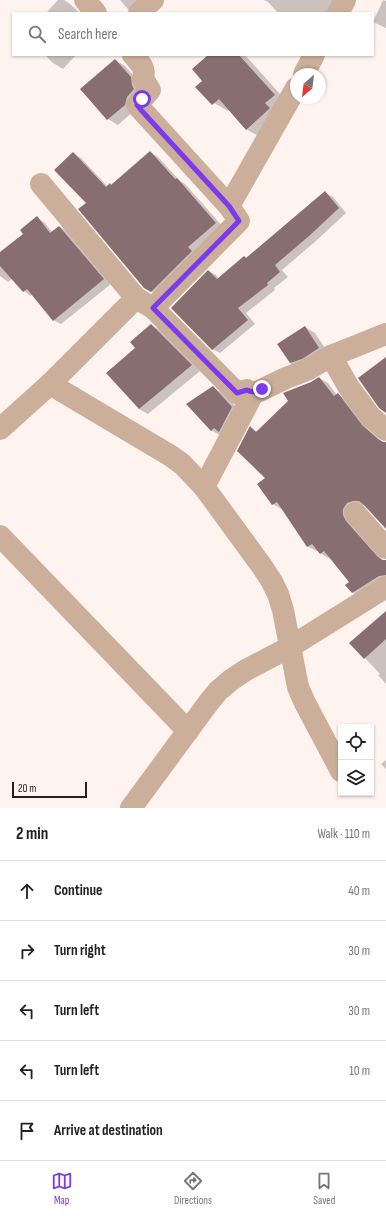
<!DOCTYPE html>
<meta charset="utf-8">
<style>
body{margin:0;font-family:"Sofia Sans Condensed",sans-serif;background:#f6f6f6;color:#222}
.controls{position:absolute;right:12px;bottom:12px;display:grid;overflow:hidden;border-radius:0px;box-shadow:0 1px 3px #0004}
.controls button{width:36px;height:36px;display:grid;place-items:center;padding:0;border:0;border-bottom:1px solid #e0e0e0;background:#fff;color:#222;font:20px sans-serif}
.compass{position:absolute;left:290px;top:68px;width:36px;height:36px;border-radius:50%;background:#fff;box-shadow:0 1px 3px #0004;rotate:208deg}
.scale{position:absolute;left:12px;bottom:10px;width:75px;box-sizing:border-box;padding-left:4px;border:2px solid #281e1b;border-top:0;font-size:11px;line-height:14px;white-space:nowrap;color:#281e1b;-webkit-text-stroke:3px #fef3ef;paint-order:stroke}
.stop{position:absolute;width:12px;height:12px;margin:-9px;border:3px solid #7c3aed;border-radius:50%;background:#fff}
.stop.end{background:#7c3aed;border-color:#fff;box-shadow:0 1px 4px #0008}
.list{margin:0;padding:0;list-style:none}
h2{display:flex;justify-content:space-between;align-items:center;height:52px;margin:0;padding:0 16px;font-size:17px}
h2 small{font-size:13px;font-weight:400;color:#767676}
.list li{display:grid;grid-template-columns:26px 1fr auto;gap:12px;align-items:center;box-sizing:border-box;height:60px;padding:0 16px;border-top:1px solid #e0e0e0}
.list b{display:block;font-size:15px;white-space:nowrap}
.list em{font-size:13px;font-style:normal;color:#767676}
.icon{flex:none;width:22px;height:22px;fill:none;stroke:currentColor;stroke-width:2;stroke-linecap:round;stroke-linejoin:round}
.map{position:relative;flex:none;width:386px;height:808px;overflow:hidden}
.search{position:absolute;background:#fff;box-shadow:0 1px 3px #0004;left:12px;right:12px;top:12px;height:44px;display:flex;align-items:center;gap:10px;box-sizing:border-box;padding:0 14px;border-radius:0px;color:#767676;font-size:15px}
.sheet{height:352px;background:#fff}
nav{display:flex;justify-content:space-around;align-items:center;box-sizing:border-box;height:56px;border-top:1px solid #e0e0e0;background:#fff;font-size:11px;color:#767676}
nav a{display:grid;justify-items:center;gap:2px}
nav .on{color:#7c3aed}
.map>svg:first-child{display:block}
.shadow{fill:#0003}
.building{fill:#886e70}
.lines{fill:none;stroke-linecap:round;stroke-linejoin:round}
.minor{stroke:#cbaf9b;stroke-width:22}
.route{stroke:#7c3aed;stroke-width:5}
</style>
<div class="map">
<svg width="386" height="808" viewBox="0 0 386 808">
<rect width="100%" height="100%" fill="#fef3ef"/>
<g class="shadow">
<path d="M 58,0 L 64,0 L 70,4 L 80,13 L 46,13 Z"/>
<path d="M 120,0 L 151,0 L 135,13 L 128,9 Z"/>
<path d="M 264,0 L 344,0 L 336,13 L 278,13 L 268,2 Z"/>
<path d="M 383,0 L 386,1 L 386,28 L 373,22 Z"/>
<path d="M 45,55 L 76,55 L 63,69 L 53,63 Z"/>
<path d="M 209,55 L 245,55 L 288,103 L 260,137 L 246,129 L 229,110 L 228,111 L 214,103 L 203,81 Z"/>
<path d="M 115,60 L 125,66 L 141,84 L 135,110 L 118,125 L 108,119 Z"/>
<path d="M 150,152 L 158,157 L 179,180 L 185,184 L 224,228 L 160,296 L 145,288 L 87,203 L 73,153 L 81,158 L 108,187 L 111,185 Z"/>
<path d="M 325,193 L 333,197 L 346,213 L 317,240 L 282,270 L 288,277 L 274,288 L 275,290 L 246,313 L 255,324 L 220,353 L 212,349 L 209,271 L 216,275 L 219,279 L 244,257 L 247,258 Z"/>
<path d="M 37,218 L 44,222 L 53,233 L 60,227 L 67,231 L 111,284 L 61,324 L 53,320 L 32,294 L 31,296 L 24,291 L 13,278 L 8,282 L 0,276 L 0,253 L 25,234 Z"/>
<path d="M 151,325 L 160,330 L 200,371 L 148,414 L 139,409 L 137,348 Z"/>
<path d="M 305,327 L 315,333 L 329,354 L 300,368 L 290,363 Z"/>
<path d="M 319,378 L 328,383 L 337,395 L 346,399 L 368,429 L 384,443 L 386,443 L 386,528 L 366,505 L 362,505 L 353,527 L 384,561 L 386,561 L 386,582 L 361,597 L 353,593 L 347,585 L 350,582 L 330,557 L 328,558 L 320,553 L 318,550 L 316,551 L 307,546 L 282,508 L 281,509 L 273,504 L 250,428 L 258,432 Z"/>
<path d="M 213,388 L 223,393 L 242,413 L 221,436 L 211,430 Z"/>
<path d="M 386,621 L 386,684 L 378,675 L 380,674 L 351,643 Z"/>
<path d="M 386,760 L 386,769 L 381,764 Z"/>
</g>
<g class="building">
<path d="M 208,55 L 239,55 L 275,95 L 265,103 L 270,108 L 246,130 L 219,99 L 212,105 L 195,87 L 202,81 L 192,69 Z"/>
<path d="M 115,59 L 131,77 L 132,85 L 134,89 L 127,97 L 125,105 L 107,120 L 80,89 Z"/>
<path d="M 150,151 L 175,179 L 177,178 L 216,223 L 188,247 L 192,251 L 151,292 L 144,288 L 78,209 L 86,203 L 54,170 L 73,152 L 106,187 L 110,183 L 111,185 Z"/>
<path d="M 325,191 L 339,208 L 309,236 L 275,265 L 280,272 L 267,283 L 268,285 L 238,308 L 248,320 L 212,350 L 171,308 L 208,270 L 217,279 L 244,256 L 246,258 Z"/>
<path d="M 37,216 L 50,233 L 59,226 L 104,279 L 53,321 L 27,289 L 23,292 L 0,266 L 0,252 L 23,234 L 20,230 Z"/>
<path d="M 151,324 L 192,365 L 139,409 L 106,373 L 135,348 L 130,342 Z"/>
<path d="M 305,326 L 319,348 L 302,359 L 290,363 L 277,344 Z"/>
<path d="M 386,357 L 386,413 L 379,408 L 358,378 Z"/>
<path d="M 319,377 L 334,396 L 338,393 L 362,425 L 378,439 L 383,442 L 386,442 L 386,529 L 364,505 L 359,501 L 353,501 L 347,503 L 343,509 L 343,515 L 346,521 L 377,556 L 382,560 L 386,560 L 386,575 L 379,576 L 352,593 L 345,585 L 349,582 L 324,551 L 320,554 L 312,544 L 307,547 L 277,502 L 272,505 L 257,484 L 265,478 L 237,451 L 250,426 L 256,432 L 288,401 L 283,393 L 311,382 Z"/>
<path d="M 213,386 L 232,407 L 219,432 L 214,428 L 211,431 L 186,404 Z"/>
<path d="M 386,611 L 386,639 L 364,659 L 349,643 Z"/>
</g>
<g class="lines">
<g class="minor">
<path d="M 85,0 L 96,13"/>
<path d="M 139,13 L 153,0"/>
<path d="M 338,13 L 345,0"/>
<path d="M 133,55 C 140,63 146,67 143,79 L 150,90 L 137,105 L 229,206"/>
<path d="M 304,74 L 314,55"/>
<path d="M 41,184 L 136,298"/>
<path d="M 153,308 L 237,393 L 247,390 L 250,392 L 257,392 L 286,378 L 307,370 L 331,356 L 386,334"/>
<path d="M 331,356 L 348,386 L 370,416 L 386,430"/>
<path d="M 50,384 L 171,456 L 182,464 L 204,487 L 261,565 L 271,580 L 278,594 L 283,610 L 298,687 L 305,703 L 341,771"/>
<path d="M 0,429 L 50,384 L 136,298 L 153,308 L 239,221 L 229,206 L 296,88"/>
<path d="M 204,487 L 254,392"/>
<path d="M 355,513 L 386,548"/>
<path d="M 0,536 L 188,731"/>
<path d="M 131,808 L 209,702 L 218,691 L 231,680 L 246,670 L 290,647 L 386,587"/>
</g>
</g>
<g class="lines">
<path class="route" d="M 142,99 L 137,105 L 141,110 L 229,206 L 239,221 L 153,308 L 237,393 L 247,390 C 252,393 257,392 262,389"/>
</g>
</svg>
<div class="controls">
<button><svg class="icon" aria-label="locate" viewBox="0 0 24 24"><circle cx="12" cy="12" r="6"/><path d="M12 2v4M12 18v4M2 12h4M18 12h4"/></svg></button>
<button><svg class="icon" aria-label="layers" viewBox="0 0 24 24"><path d="M12 4l9 5-9 5-9-5zM3 14l9 5 9-5"/></svg></button>
</div>
<svg class="compass" viewBox="-18 -18 36 36"><path d="M0-13l5 13h-10z" fill="#e53935"/><path d="M0 13l5-13h-10z" fill="#767676"/></svg>
<div class="scale">20 m</div>
<div class="stop" style="left:142px;top:99px"></div>
<div class="stop end" style="left:262px;top:389px"></div>
<div class="search"><svg class="icon" aria-label="search" viewBox="0 0 24 24"><circle cx="10" cy="10" r="6"/><path d="M15 15l6 6"/></svg>Search here</div>
</div>
<section class="sheet">
<h2>2 min<small>Walk · 110 m</small></h2>
<ul class="list">
<li><svg class="icon" aria-label="ahead" viewBox="0 0 24 24"><path d="M12 20V5M6 11l6-6 6 6"/></svg><div><b>Continue</b></div><em>40 m</em></li>
<li><svg class="icon" aria-label="right" viewBox="0 0 24 24"><path d="M7 20v-9h11M14 6l5 5-5 5"/></svg><div><b>Turn right</b></div><em>30 m</em></li>
<li><svg class="icon" aria-label="left" viewBox="0 0 24 24"><path d="M17 20v-9H6M10 6l-5 5 5 5"/></svg><div><b>Turn left</b></div><em>30 m</em></li>
<li><svg class="icon" aria-label="left" viewBox="0 0 24 24"><path d="M17 20v-9H6M10 6l-5 5 5 5"/></svg><div><b>Turn left</b></div><em>10 m</em></li>
<li><svg class="icon" aria-label="arrive" viewBox="0 0 24 24"><path d="M6 21V4h12l-3 4 3 4H6"/></svg><div><b>Arrive at destination</b></div></li>
</ul>
</section>
<nav>
<a class="on"><svg class="icon" aria-label="map" viewBox="0 0 24 24"><path d="M3 6l6-2 6 2 6-2v14l-6 2-6-2-6 2zM9 4v14M15 6v14"/></svg>Map</a>
<a><svg class="icon" aria-label="directions" viewBox="0 0 24 24"><path d="M12 3l9 9-9 9-9-9zM9 14v-3h6M13 9l2 2-2 2"/></svg>Directions</a>
<a><svg class="icon" aria-label="saved" viewBox="0 0 24 24"><path d="M7 4h10v16l-5-4-5 4z"/></svg>Saved</a>
</nav>
